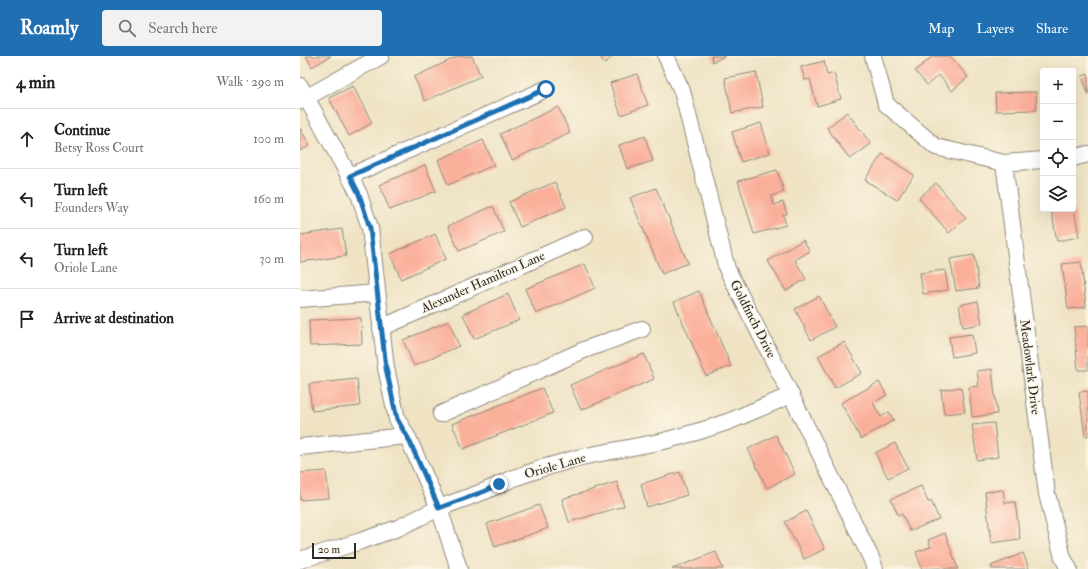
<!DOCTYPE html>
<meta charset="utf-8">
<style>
body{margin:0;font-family:"IM FELL Double Pica",serif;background:#f2f2f2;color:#202124}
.controls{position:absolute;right:12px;top:12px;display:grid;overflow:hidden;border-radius:4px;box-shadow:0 4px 16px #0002}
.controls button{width:36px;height:36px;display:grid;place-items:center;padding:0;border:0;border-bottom:1px solid #e0e0e0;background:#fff;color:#202124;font:20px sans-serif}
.scale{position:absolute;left:12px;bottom:10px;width:44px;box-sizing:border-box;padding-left:4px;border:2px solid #2b2b2b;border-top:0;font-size:11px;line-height:14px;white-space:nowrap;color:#2b2b2b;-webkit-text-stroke:3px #fcf5e5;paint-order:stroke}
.stop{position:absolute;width:12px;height:12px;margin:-9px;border:3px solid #1f6fb2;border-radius:50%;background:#fff}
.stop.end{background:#1f6fb2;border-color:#fff;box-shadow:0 1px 4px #0008}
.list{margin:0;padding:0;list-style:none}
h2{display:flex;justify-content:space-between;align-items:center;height:52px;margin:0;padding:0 16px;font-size:17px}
h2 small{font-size:13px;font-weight:400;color:#757577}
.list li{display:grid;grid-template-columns:26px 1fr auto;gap:12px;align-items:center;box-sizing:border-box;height:60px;padding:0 16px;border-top:1px solid #e0e0e0}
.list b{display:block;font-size:15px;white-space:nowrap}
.list p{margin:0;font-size:13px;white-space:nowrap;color:#757577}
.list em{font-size:13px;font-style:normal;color:#757577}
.icon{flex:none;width:22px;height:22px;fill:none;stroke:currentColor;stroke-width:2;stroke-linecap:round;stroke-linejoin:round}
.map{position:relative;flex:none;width:788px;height:513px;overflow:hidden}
header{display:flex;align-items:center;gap:24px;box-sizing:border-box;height:56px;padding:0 20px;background:#1f6fb2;color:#fff}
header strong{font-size:19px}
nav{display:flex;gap:22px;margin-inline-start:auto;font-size:14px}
.search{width:280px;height:36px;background:#f2f2f2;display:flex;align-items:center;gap:10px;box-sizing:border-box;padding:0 14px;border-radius:4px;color:#757577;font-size:15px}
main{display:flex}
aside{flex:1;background:#fff}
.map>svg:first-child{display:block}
.building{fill:#faaf9a}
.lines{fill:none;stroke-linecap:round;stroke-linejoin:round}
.minor-casing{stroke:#8d8778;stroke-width:18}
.minor{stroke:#fff;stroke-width:16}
.route{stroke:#1f6fb2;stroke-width:5}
.labels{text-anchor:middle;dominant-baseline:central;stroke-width:3;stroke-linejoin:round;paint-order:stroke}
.street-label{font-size:13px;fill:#2b2b2b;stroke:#fcf5e5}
</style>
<header>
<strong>Roamly</strong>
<div class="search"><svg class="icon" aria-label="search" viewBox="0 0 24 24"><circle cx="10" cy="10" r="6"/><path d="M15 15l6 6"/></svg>Search here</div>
<nav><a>Map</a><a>Layers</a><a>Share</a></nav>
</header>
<main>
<aside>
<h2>4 min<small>Walk · 290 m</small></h2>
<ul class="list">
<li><svg class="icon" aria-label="ahead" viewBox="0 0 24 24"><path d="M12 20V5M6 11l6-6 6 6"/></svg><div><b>Continue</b><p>Betsy Ross Court</p></div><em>100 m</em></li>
<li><svg class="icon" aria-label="left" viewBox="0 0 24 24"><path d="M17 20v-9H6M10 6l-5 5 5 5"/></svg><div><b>Turn left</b><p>Founders Way</p></div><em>160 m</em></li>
<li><svg class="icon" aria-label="left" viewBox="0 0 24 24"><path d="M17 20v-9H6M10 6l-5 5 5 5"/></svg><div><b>Turn left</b><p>Oriole Lane</p></div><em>30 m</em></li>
<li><svg class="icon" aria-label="arrive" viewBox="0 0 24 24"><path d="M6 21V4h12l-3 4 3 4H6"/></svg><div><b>Arrive at destination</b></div></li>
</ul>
</aside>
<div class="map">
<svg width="788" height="513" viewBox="0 0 788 513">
<rect width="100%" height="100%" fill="#fcf5e5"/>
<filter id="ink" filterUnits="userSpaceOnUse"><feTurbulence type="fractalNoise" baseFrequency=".025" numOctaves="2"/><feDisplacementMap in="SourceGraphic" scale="8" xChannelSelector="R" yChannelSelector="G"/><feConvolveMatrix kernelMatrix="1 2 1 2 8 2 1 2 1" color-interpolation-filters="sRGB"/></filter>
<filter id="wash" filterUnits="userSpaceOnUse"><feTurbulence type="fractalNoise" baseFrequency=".012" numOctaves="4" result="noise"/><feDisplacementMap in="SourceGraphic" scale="16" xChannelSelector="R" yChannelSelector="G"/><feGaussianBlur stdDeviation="0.9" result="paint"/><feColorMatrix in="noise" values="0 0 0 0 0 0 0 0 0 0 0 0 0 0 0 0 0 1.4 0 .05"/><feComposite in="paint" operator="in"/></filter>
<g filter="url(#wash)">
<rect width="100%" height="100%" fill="#efe3c4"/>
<g id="blocks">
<g class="building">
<path d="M 6,0 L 31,0 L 12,11 Z"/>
<path d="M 159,0 L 172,0 L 181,20 L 125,45 L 114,21 Z"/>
<path d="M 299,0 L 313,0 L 305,7 Z"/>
<path d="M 411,0 L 425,0 L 413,6 Z"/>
<path d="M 633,0 L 650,0 L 668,21 L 652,35 L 639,19 L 627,29 L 615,15 Z"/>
<path d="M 524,5 L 527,19 L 534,17 L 541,43 L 517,50 L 510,23 L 505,24 L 501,11 Z"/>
<path d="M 456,16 L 463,51 L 432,57 L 425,22 Z"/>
<path d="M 337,18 L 348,49 L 321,59 L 310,27 Z"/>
<path d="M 788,18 L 788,38 L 782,20 Z"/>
<path d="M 53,30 L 72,67 L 49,80 L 29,42 Z"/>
<path d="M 736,36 L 737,54 L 696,55 L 695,37 Z"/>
<path d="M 258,51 L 270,77 L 212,104 L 200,78 Z"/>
<path d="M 547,56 L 571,88 L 550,103 L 527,72 Z"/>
<path d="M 461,67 L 470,97 L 441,106 L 432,76 Z"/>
<path d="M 0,72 L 10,90 L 0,95 Z"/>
<path d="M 345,80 L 353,105 L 327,113 L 319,89 Z"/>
<path d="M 183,84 L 194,109 L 148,129 L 138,104 Z"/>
<path d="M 582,98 L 614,119 L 597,144 L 565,124 Z"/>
<path d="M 125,109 L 136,135 L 90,154 L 79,129 Z"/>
<path d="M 477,114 L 484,136 L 471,140 L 474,149 L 483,146 L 487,158 L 483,159 L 486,169 L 454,178 L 438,125 Z"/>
<path d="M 255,126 L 266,151 L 220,171 L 209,146 Z"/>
<path d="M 636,127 L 666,162 L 649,177 L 619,142 Z"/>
<path d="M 356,132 L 388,207 L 362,218 L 330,142 Z"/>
<path d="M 193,150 L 204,176 L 159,195 L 148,170 Z"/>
<path d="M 751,153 L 774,153 L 779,181 L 757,185 Z"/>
<path d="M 42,173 L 46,200 L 0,206 L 0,179 Z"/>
<path d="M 135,178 L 146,203 L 101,223 L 90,198 Z"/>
<path d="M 503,184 L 510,195 L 495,204 L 506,223 L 486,235 L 468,205 Z"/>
<path d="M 674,199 L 679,232 L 656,235 L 650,203 Z"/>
<path d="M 781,206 L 786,251 L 768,253 L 762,208 Z"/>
<path d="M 285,208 L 295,232 L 236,258 L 225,233 Z"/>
<path d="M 645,214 L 648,234 L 623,238 L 620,217 Z"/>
<path d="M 399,235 L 431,310 L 406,320 L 374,246 Z"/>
<path d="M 208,238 L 219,264 L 174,283 L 163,258 Z"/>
<path d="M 519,240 L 535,271 L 511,284 L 495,253 Z"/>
<path d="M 678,245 L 682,268 L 663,271 L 659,249 Z"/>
<path d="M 61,262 L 62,288 L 10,290 L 9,264 Z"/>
<path d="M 149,265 L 159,290 L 114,310 L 103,284 Z"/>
<path d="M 788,270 L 788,314 L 778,314 L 774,271 Z"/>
<path d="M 672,278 L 675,297 L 652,301 L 649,281 Z"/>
<path d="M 544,286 L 562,317 L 535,332 L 518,300 Z"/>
<path d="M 344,298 L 354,323 L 281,354 L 270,329 Z"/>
<path d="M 692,313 L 697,358 L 672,361 L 669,331 L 679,330 L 677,315 Z"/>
<path d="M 57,323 L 60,350 L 12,355 L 9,328 Z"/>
<path d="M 579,326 L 587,339 L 573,347 L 581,361 L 589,356 L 594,364 L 561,383 L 541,347 Z"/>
<path d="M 661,331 L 665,356 L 644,358 L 641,334 Z"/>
<path d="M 242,332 L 253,357 L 163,393 L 152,368 Z"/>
<path d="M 788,335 L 788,380 L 785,380 L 779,336 Z"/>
<path d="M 694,367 L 698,401 L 677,404 L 672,369 Z"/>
<path d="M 476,379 L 495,418 L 467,432 L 448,393 Z"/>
<path d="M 595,387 L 608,412 L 588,422 L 575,397 Z"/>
<path d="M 26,415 L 29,442 L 0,444 L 0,417 Z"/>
<path d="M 380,416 L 387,439 L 347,451 L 341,428 Z"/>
<path d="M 317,426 L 324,450 L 269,466 L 262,443 Z"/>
<path d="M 621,430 L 628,446 L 631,445 L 639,463 L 610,475 L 602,458 L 598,459 L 591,443 Z"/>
<path d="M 703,434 L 705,447 L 715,446 L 720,483 L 691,487 L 685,436 Z"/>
<path d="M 239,449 L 248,472 L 195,491 L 187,468 Z"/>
<path d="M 506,455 L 525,493 L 504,503 L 485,466 Z"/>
<path d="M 645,477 L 658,513 L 640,513 L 640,512 L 622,513 L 616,496 L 631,491 L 628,484 Z"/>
<path d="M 416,496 L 423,513 L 372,513 Z"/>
<path d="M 723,497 L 729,513 L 692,513 L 691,510 Z"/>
</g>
</g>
</g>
<g filter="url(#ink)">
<use href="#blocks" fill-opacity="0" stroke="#8d8778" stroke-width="1"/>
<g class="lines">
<g class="minor-casing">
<g id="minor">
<path d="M 366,0 L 382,35 L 427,213 L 491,339 L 571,502 L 575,513"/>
<path d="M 573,0 L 586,48 L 636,91 L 704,107 L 743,104"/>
<path d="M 0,30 L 59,138 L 70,172 L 86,312 L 97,363 L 109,384 L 139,452 L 159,513"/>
<path d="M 0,45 L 81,0"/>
<path d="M 773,102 L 788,98"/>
<path d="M 704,107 L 747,438 L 763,502 L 769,513"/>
<path d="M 50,120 L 246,33"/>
<path d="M 0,243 L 77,237"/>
<path d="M 81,272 L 285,181"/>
<path d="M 141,358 L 284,294 L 342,273"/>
<path d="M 0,391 L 106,380"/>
<path d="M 0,504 L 61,485 L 98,472 L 139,452 L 185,435 L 214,422 L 243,412 L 281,401 L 364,385 L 400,375 L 430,365 L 491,339"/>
</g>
</g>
<use href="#minor" class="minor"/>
</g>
</g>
<g class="lines" filter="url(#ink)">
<path class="route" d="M 199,428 L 185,435 L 139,452 L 109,384 L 97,363 L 86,312 L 70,172 L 59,138 L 50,120 L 246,33"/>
</g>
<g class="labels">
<g class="street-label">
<text transform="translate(183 226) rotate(-24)">Alexander Hamilton Lane</text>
<text transform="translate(453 263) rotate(63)">Goldfinch Drive</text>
<text transform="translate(730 311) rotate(83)">Meadowlark Drive</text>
<text transform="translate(255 410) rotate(-16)">Oriole Lane</text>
</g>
</g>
</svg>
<div class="controls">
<button>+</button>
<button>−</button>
<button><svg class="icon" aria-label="locate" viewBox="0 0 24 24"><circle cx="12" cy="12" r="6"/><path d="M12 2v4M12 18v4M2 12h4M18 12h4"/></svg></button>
<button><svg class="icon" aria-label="layers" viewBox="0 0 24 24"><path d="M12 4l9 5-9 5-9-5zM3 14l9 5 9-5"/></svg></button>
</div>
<div class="scale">20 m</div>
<div class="stop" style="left:246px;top:33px"></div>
<div class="stop end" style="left:199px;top:428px"></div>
</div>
</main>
